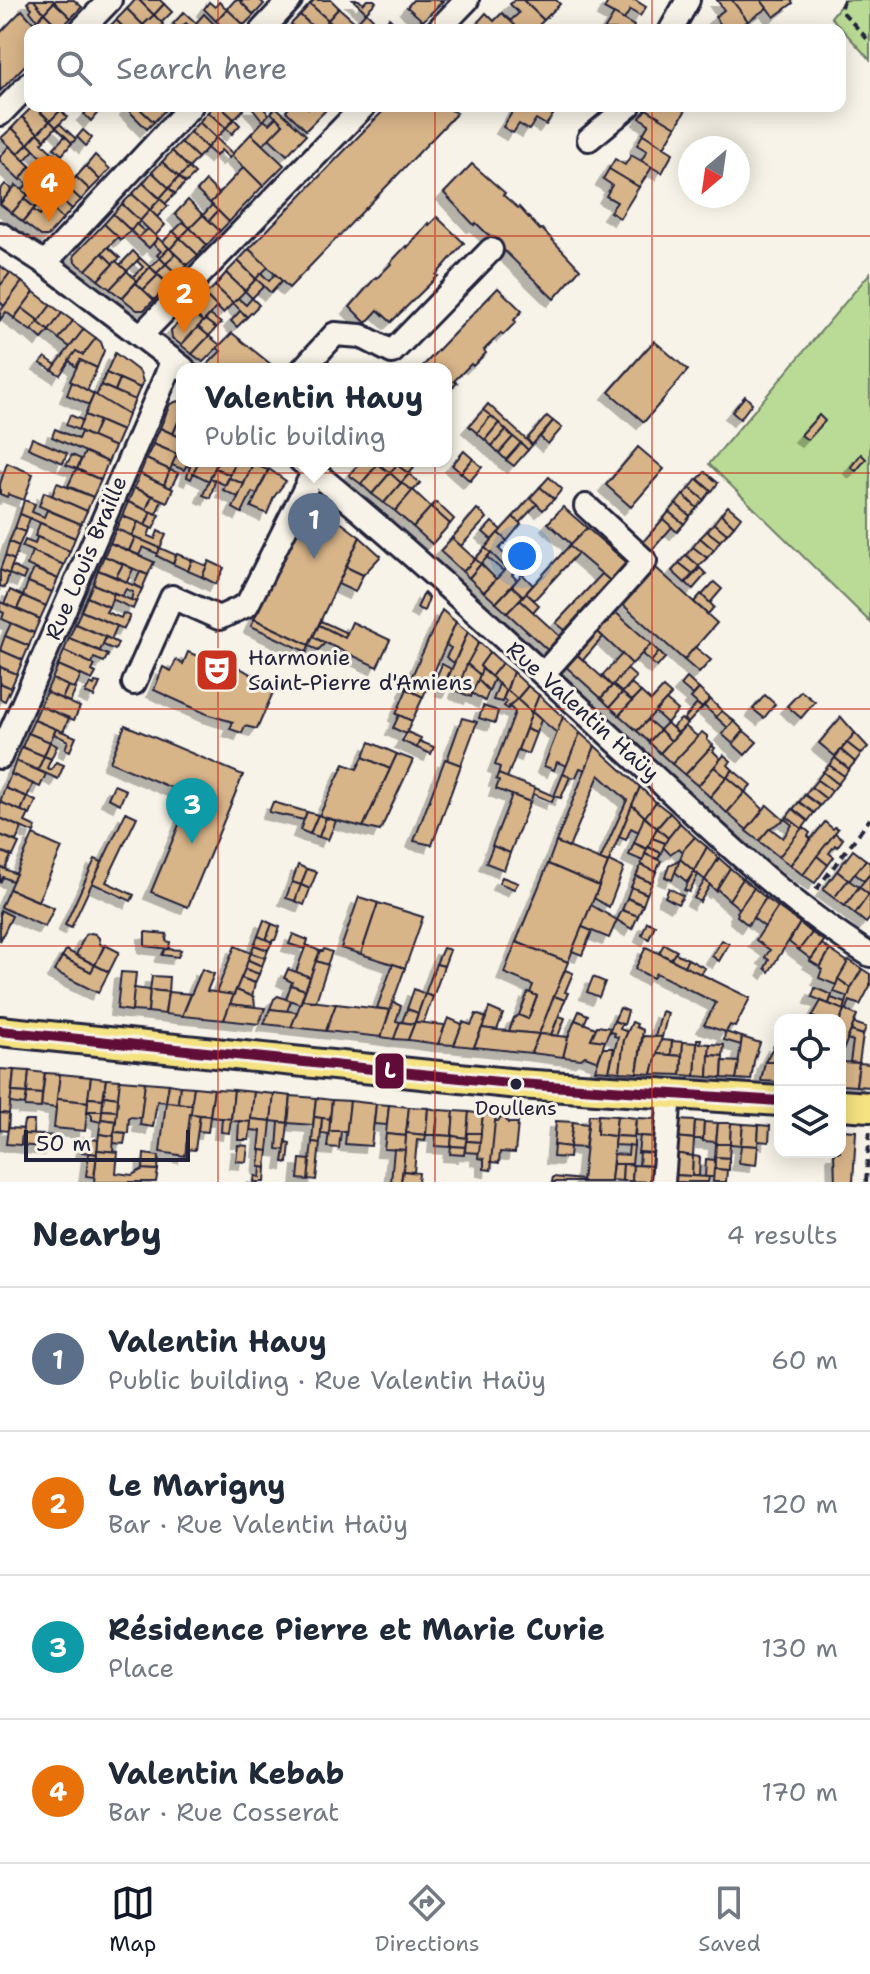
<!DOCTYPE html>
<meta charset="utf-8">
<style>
body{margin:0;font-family:"Shantell Sans",sans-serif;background:#f6f6f7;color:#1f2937}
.controls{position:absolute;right:24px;bottom:24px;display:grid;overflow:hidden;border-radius:16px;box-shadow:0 4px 20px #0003}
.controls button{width:72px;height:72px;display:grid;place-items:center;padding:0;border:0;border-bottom:2px solid #e0e1e3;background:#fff;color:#1f2937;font:40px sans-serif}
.compass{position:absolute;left:678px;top:136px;width:72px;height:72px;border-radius:50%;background:#fff;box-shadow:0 4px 20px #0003;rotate:209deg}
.scale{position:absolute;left:24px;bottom:20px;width:166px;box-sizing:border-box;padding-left:8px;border:4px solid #22223b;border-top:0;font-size:22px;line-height:28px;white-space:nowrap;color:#22223b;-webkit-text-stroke:6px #f7f3e8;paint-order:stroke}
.you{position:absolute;left:522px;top:556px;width:28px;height:28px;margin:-20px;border:6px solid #fff;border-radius:50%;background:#1a73e8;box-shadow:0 0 0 12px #1a73e833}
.badge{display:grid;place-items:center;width:52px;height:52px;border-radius:50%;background:#111827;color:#fff;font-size:26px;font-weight:700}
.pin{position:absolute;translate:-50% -66px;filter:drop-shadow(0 2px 4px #0008)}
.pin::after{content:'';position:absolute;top:42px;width:28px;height:24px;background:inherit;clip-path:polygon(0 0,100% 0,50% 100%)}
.popup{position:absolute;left:176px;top:363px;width:276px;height:104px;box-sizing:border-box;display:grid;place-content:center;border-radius:16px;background:#fff;filter:drop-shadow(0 2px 6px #0005);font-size:26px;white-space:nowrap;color:#747a83}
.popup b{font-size:30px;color:#1f2937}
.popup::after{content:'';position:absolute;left:50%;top:100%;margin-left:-16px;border:16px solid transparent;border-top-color:#fff}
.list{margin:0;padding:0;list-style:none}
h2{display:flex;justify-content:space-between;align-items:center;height:104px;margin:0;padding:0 32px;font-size:34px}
h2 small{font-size:26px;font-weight:400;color:#747a83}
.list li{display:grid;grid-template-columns:52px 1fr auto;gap:24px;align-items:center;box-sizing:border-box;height:144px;padding:0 32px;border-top:2px solid #e0e1e3}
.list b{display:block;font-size:30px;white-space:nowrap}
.list p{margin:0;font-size:26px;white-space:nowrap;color:#747a83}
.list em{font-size:26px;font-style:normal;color:#747a83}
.icon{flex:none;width:44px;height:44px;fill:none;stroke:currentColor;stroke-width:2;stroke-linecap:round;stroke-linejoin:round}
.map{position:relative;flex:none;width:870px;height:1182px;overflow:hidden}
.search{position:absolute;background:#fff;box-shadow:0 4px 20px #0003;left:24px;right:24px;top:24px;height:88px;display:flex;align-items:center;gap:20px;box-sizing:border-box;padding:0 28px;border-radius:16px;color:#747a83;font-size:30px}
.sheet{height:680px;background:#fff}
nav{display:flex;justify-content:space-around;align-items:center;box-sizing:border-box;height:112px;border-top:2px solid #e0e1e3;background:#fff;font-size:22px;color:#747a83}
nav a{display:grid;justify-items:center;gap:4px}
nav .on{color:#111827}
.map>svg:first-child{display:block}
.green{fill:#badb95;stroke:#6e7e68;stroke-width:2}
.building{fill:#d8b489;stroke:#22223b;stroke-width:2;filter:url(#shadow)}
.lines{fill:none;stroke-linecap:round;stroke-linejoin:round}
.minor-casing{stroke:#22223b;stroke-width:28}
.major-casing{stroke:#22223b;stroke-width:34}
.path{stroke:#22223b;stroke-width:4;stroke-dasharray:8 6;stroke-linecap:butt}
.minor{stroke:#f7f3e8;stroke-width:22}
.major{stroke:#f5e382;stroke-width:28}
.bus-1-casing{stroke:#f7f3e8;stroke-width:16}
.bus-1{stroke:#610b38;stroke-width:10}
.grid{fill:none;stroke:#c8321e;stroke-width:2;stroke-opacity:0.55}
.bus-dot{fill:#22223b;stroke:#f7f3e8;stroke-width:3}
.labels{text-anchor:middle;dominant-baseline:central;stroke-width:6;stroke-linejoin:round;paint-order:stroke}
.bus-label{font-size:20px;fill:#22223b;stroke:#f7f3e8}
.street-label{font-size:22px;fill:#22223b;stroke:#f7f3e8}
.poi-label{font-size:22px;fill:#22223b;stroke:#f7f3e8;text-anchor:start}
.line-badge{stroke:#f7f3e8;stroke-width:3}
.badge-label{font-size:22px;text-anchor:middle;font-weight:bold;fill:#fff}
</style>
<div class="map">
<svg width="870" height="1182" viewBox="0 0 870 1182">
<defs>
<filter id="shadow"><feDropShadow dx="-7" dy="7" stdDeviation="0" flood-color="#0004"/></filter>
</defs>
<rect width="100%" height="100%" fill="#f7f3e8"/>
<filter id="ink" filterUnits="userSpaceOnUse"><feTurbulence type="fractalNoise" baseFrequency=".0125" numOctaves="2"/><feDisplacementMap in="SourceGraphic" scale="16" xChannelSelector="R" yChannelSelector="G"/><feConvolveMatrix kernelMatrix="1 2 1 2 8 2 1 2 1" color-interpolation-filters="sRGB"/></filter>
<g filter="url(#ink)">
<g class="green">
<path d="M 845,0 L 870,0 L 870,60 L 831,17 Z"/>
<path d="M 870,273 L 870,622 L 709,464 Z"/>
</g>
<g class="building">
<path d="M 30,0 L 34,0 L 44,13 L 37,20 L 30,11 L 32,8 L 27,3 Z"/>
<path d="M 34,0 L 53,0 L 54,2 L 44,13 Z"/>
<path d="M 56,0 L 74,0 L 82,7 L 71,18 L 54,2 Z"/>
<path d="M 135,0 L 139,0 L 154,15 L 143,25 L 127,9 Z"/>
<path d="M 139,0 L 160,0 L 164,4 L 154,15 Z"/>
<path d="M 235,0 L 239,0 L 254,15 L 244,25 L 227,9 Z"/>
<path d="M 239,0 L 260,0 L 264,4 L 254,15 Z"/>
<path d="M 314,0 L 331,0 L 339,8 L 328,20 L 310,4 Z"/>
<path d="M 353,0 L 359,0 L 363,4 L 367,0 L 374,0 L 376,2 L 366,12 Z"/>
<path d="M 413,0 L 444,0 L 423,21 L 407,7 Z"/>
<path d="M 515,0 L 523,0 L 544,20 L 534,30 L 519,30 L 510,21 L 519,13 L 510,4 Z"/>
<path d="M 523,0 L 556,0 L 560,4 L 544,20 Z"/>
<path d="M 609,0 L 635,0 L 646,7 L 640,16 L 630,10 L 624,20 L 604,9 Z"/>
<path d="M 717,0 L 732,0 L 748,21 L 736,30 L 725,30 L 715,17 L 724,10 Z"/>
<path d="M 732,0 L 761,0 L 767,8 L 748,21 Z"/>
<path d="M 761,0 L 791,0 L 793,3 L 774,17 Z"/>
<path d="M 54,2 L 71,18 L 60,29 L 44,13 Z"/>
<path d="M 209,2 L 215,7 L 219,2 L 227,9 L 216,21 L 204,9 Z"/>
<path d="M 164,4 L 172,12 L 161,23 L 154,15 Z"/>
<path d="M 310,4 L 328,20 L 319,30 L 316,30 L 300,15 Z"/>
<path d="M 339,8 L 356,23 L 349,30 L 338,30 L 328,20 Z"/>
<path d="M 127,9 L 148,30 L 126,30 L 116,20 Z"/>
<path d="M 227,9 L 244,25 L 240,30 L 226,30 L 216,21 Z"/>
<path d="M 22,10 L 40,30 L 30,30 L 30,60 L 0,91 L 0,33 Z"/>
<path d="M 184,12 L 196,23 L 203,30 L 193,30 L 186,23 L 179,29 L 173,24 Z"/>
<path d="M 366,12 L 373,19 L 363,30 L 356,23 Z"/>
<path d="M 44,13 L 60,29 L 60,30 L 40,30 L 34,23 Z"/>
<path d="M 486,13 L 494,21 L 502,13 L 519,29 L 486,30 L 478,22 Z"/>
<path d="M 204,14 L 214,24 L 208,30 L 203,30 L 196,23 Z"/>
<path d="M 614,14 L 634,26 L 632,30 L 604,30 Z"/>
<path d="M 154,15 L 163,24 L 158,30 L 148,30 L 143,25 Z"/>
<path d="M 300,15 L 316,30 L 297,30 L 291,24 Z"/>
<path d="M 389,18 L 401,30 L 385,30 L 382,26 Z"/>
<path d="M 116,20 L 126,30 L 106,30 Z"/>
<path d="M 33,106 L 50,121 L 38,133 L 22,117 Z"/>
<path d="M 35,106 L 56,106 L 61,110 L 50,121 Z"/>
<path d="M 92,106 L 96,106 L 100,110 L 91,121 L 84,114 Z"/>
<path d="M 130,106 L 137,106 L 154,122 L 147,129 L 127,109 Z"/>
<path d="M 137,106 L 163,106 L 166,109 L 154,122 Z"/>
<path d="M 214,106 L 220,106 L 234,119 L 226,128 L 208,112 Z"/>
<path d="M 220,106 L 241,106 L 244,109 L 234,119 Z"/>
<path d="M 251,106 L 261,106 L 269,114 L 263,121 Z"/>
<path d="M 291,106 L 305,106 L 308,108 L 310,106 L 319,106 L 325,111 L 306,130 L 286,111 Z"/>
<path d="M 388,106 L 442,106 L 457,113 L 289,288 L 249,249 Z"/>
<path d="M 516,106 L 538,106 L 553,115 L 546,125 L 536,119 L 529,130 L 519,124 L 513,133 L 503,127 Z"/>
<path d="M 648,106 L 688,106 L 676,127 L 646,109 Z"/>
<path d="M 276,107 L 306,135 L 287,155 L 269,138 L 283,124 L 271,113 Z"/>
<path d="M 646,109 L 676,127 L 664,147 L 643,134 L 649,124 L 640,118 Z"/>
<path d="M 61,110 L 67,117 L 56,127 L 50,121 Z"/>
<path d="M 208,112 L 226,128 L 216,138 L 199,122 Z"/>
<path d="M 22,117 L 38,133 L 28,144 L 12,128 Z"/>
<path d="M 276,117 L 283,124 L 263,145 L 251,134 L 264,120 L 269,124 Z"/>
<path d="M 234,119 L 240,125 L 232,134 L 226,128 Z"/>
<path d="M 50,121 L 56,127 L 45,139 L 38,133 Z"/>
<path d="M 199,122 L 216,138 L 207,148 L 190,132 Z"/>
<path d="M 60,124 L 76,139 L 72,143 L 56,127 Z"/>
<path d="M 12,128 L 28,144 L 18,154 L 1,138 Z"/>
<path d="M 83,130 L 92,138 L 86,146 L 77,137 Z"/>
<path d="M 190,132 L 207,148 L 198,158 L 181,142 Z"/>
<path d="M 38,133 L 45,140 L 42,143 L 59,159 L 52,167 L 28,144 Z"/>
<path d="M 251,134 L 284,165 L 263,186 L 231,155 Z"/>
<path d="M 643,134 L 673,153 L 662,173 L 641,161 L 647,151 L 637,145 Z"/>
<path d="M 65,136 L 72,143 L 62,155 L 54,148 Z"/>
<path d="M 216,138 L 233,154 L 229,158 L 221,150 L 216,156 L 207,148 Z"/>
<path d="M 181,142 L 198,158 L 189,168 L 172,151 Z"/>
<path d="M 28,144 L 34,150 L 24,161 L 18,154 Z"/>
<path d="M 9,146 L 30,166 L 20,180 L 0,161 L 0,157 Z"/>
<path d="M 172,151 L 189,168 L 179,177 L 162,162 Z"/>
<path d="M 95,155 L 110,169 L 100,180 L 86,166 Z"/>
<path d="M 631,155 L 652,167 L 639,187 L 609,169 L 615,159 L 625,165 Z"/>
<path d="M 46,162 L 52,167 L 42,178 L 37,173 Z"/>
<path d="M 162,162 L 179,177 L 169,188 L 152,172 Z"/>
<path d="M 472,164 L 505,193 L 503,195 L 518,208 L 519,207 L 540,230 L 542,229 L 580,269 L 554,299 L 476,223 L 474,225 L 444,193 Z"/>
<path d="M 30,166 L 37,173 L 28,184 L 21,179 Z"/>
<path d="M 86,166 L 100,180 L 90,190 L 76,177 Z"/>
<path d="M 244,167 L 263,186 L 229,222 L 210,203 Z"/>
<path d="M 189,168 L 195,174 L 186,183 L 179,177 Z"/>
<path d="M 609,169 L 639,187 L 620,218 L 610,212 L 617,202 L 606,196 L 612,185 L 603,179 Z"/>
<path d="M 152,172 L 169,188 L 160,198 L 143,183 Z"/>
<path d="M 33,177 L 40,180 L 28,195 L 22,190 Z"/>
<path d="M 76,177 L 90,190 L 81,200 L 67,187 Z"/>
<path d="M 179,177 L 185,183 L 175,194 L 169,188 Z"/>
<path d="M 206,181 L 219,194 L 210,203 L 197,191 Z"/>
<path d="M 143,183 L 160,199 L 150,210 L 132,194 Z"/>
<path d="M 5,184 L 12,189 L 0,204 L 0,190 Z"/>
<path d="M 16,185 L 28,195 L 12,213 L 0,204 Z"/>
<path d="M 67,187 L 81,200 L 72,209 L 58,197 Z"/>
<path d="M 169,188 L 175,194 L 165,204 L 160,198 Z"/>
<path d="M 43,192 L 46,194 L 35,208 L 24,199 L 29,194 L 35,199 Z"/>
<path d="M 132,194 L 150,210 L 140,221 L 122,204 Z"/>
<path d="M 58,197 L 72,209 L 63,219 L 50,207 Z"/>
<path d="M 24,199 L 35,208 L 23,222 L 12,213 Z"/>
<path d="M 160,199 L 168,206 L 157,217 L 150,210 Z"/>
<path d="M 42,200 L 49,206 L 40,215 L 33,210 Z"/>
<path d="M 188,200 L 203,215 L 190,228 L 175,214 Z"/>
<path d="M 122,204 L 140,221 L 131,231 L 113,214 Z"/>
<path d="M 212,205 L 218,211 L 209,221 L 203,215 Z"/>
<path d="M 49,206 L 63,219 L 48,236 L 41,236 L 23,222 L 33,210 L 40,215 Z"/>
<path d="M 150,210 L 165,225 L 155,236 L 140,221 Z"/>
<path d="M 218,211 L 229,222 L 220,231 L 209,221 Z"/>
<path d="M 113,214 L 131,231 L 121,240 L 104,224 Z"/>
<path d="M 203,215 L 220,231 L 207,245 L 190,228 Z"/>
<path d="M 437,217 L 464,243 L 436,275 L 438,276 L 391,322 L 378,310 L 366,323 L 350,307 L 376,277 L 377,278 L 391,264 L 390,263 L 406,246 L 407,248 L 428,223 L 429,225 Z"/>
<path d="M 183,222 L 190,228 L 180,238 L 173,232 Z"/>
<path d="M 104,224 L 118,237 L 86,270 L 75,262 L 74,255 Z"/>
<path d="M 136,224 L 145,232 L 138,238 L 131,231 Z"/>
<path d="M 190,228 L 207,245 L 198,255 L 180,238 Z"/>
<path d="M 148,229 L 158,238 L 149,248 L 138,238 Z"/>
<path d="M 173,231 L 180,238 L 170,249 L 163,242 Z"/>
<path d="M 158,238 L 169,248 L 160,258 L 157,255 L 161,251 L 153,244 Z"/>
<path d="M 180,238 L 198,255 L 187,265 L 170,249 Z"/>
<path d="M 108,247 L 120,258 L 113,264 L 102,253 Z"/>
<path d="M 169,248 L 175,254 L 166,264 L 160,258 Z"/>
<path d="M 249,249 L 268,267 L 256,279 L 238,261 Z"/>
<path d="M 133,251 L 140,258 L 127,271 L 120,265 Z"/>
<path d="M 102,253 L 113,264 L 98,280 L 86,270 Z"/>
<path d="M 175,254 L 187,265 L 178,275 L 166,264 Z"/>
<path d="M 140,258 L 150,267 L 137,281 L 133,277 L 143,267 L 137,261 Z"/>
<path d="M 160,258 L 166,264 L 157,273 L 150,267 Z"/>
<path d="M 116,261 L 127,271 L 110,289 L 98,280 Z"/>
<path d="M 238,261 L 256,279 L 245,291 L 226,273 Z"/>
<path d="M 166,264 L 178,275 L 169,285 L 157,273 Z"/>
<path d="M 0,266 L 10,273 L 0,286 Z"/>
<path d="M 150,267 L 158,275 L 143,290 L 136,283 Z"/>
<path d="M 127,271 L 137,281 L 122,298 L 110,289 Z"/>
<path d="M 10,273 L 22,282 L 4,306 L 0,302 L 0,286 Z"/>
<path d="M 226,273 L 245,291 L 233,303 L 215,286 Z"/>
<path d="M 261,273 L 269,281 L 275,274 L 282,281 L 271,293 L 256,279 Z"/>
<path d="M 158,275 L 169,285 L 154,300 L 143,290 Z"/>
<path d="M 256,279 L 264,286 L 252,298 L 245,291 Z"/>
<path d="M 22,282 L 34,292 L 14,318 L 6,312 L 0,320 L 0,312 Z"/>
<path d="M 136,283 L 154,300 L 144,310 L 137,310 L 122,298 Z"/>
<path d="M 215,286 L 233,303 L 223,313 L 205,295 Z"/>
<path d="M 498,288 L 522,311 L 514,320 L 516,322 L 503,335 L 501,333 L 484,350 L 486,353 L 473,366 L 471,364 L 454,381 L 457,383 L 446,394 L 446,369 L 420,369 Z"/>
<path d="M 34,292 L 51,305 L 39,321 L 22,308 Z"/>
<path d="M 205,295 L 217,307 L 203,322 L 191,311 Z"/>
<path d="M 238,298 L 246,305 L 252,298 L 259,305 L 247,317 L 233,303 Z"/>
<path d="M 51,305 L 62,313 L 49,331 L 38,322 Z"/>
<path d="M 22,308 L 39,321 L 31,331 L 14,319 Z"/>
<path d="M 191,311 L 203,322 L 181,345 L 172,338 L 171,330 Z"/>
<path d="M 240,311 L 247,317 L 237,327 L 231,321 Z"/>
<path d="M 62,313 L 73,321 L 59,339 L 49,331 Z"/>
<path d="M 210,315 L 221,323 L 216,328 L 205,320 Z"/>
<path d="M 205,320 L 216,328 L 209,336 L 198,327 Z"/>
<path d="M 73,321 L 84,329 L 70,347 L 59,339 Z"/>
<path d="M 38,322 L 49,331 L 42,339 L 32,330 Z"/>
<path d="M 198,327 L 209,336 L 192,354 L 181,345 Z"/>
<path d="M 84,329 L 96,338 L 83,355 L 76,351 L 60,375 L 52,370 Z"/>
<path d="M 232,333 L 273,366 L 271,369 L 212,369 L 207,365 L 221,351 L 217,348 Z"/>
<path d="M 209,336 L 220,345 L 203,362 L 192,354 Z"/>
<path d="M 96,338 L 101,342 L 104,351 L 97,368 L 80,360 L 76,367 L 69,360 L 76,351 L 83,355 Z"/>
<path d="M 654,341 L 688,370 L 644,422 L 609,392 Z"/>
<path d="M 115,353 L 140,372 L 143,382 L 140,388 L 106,373 Z"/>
<path d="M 45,357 L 56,365 L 52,370 L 40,363 Z"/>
<path d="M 80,360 L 97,368 L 87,391 L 70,381 Z"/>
<path d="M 106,373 L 120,379 L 115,391 L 101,385 Z"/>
<path d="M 120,379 L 140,388 L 135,400 L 115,391 Z"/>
<path d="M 72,382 L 94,394 L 89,405 L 67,395 Z"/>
<path d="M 101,385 L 135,400 L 128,415 L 96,396 Z"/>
<path d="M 94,394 L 128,415 L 122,431 L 85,415 Z"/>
<path d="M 745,396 L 752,403 L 740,419 L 732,412 Z"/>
<path d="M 178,401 L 182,404 L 182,413 L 173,434 L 160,428 L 170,404 Z"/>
<path d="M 488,404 L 532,445 L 528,450 L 483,410 Z"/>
<path d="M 483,410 L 491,416 L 477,433 L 469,426 Z"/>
<path d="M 182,413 L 182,438 L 173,434 Z"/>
<path d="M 70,415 L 82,420 L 78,430 L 66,425 Z"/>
<path d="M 85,415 L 99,421 L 92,437 L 78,430 Z"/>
<path d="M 819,415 L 825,421 L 808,440 L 801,435 Z"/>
<path d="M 491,416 L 499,423 L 485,440 L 477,433 Z"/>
<path d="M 547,416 L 553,421 L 532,445 L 527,439 Z"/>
<path d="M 99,421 L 122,431 L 115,447 L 92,437 Z"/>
<path d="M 553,421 L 562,428 L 548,444 L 540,437 Z"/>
<path d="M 499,423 L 506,430 L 492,446 L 485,440 Z"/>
<path d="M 160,428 L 182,438 L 177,454 L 153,444 Z"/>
<path d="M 55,429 L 78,439 L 81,432 L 115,447 L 108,462 L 52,437 Z"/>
<path d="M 506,430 L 513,437 L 499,453 L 492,446 Z"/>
<path d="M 513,437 L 521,443 L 506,460 L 499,453 Z"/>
<path d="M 32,438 L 67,453 L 63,463 L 28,448 Z"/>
<path d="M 521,443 L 528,450 L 514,466 L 506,460 Z"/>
<path d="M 153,444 L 177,454 L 170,470 L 146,459 Z"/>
<path d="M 638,447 L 664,469 L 631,507 L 606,485 Z"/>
<path d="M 464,451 L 473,459 L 461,473 L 452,465 Z"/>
<path d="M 85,452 L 108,462 L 101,480 L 77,469 Z"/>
<path d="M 177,454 L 182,456 L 182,461 L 193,461 L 198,463 L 191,479 L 187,477 L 190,467 L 186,466 L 184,470 L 172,465 Z"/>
<path d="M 861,454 L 866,459 L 856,471 L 851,467 Z"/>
<path d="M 72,455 L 81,459 L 77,469 L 66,465 Z"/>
<path d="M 146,459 L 170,470 L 164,485 L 140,474 Z"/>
<path d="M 473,459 L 482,467 L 470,481 L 461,473 Z"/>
<path d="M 199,461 L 218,461 L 209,481 L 193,473 Z"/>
<path d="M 218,461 L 236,461 L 230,475 L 215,468 Z"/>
<path d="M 236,461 L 254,461 L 244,484 L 229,478 Z"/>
<path d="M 361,461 L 374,461 L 378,464 L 361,484 L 349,475 Z"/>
<path d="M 381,461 L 392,461 L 397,465 L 390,473 L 378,464 Z"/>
<path d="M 400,461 L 406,461 L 414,468 L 409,474 L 397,465 Z"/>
<path d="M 7,463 L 33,474 L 24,500 L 8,494 L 7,497 L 0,494 L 0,484 Z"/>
<path d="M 253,464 L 268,470 L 257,494 L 252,492 L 242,513 L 233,508 Z"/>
<path d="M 378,464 L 390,473 L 372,494 L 361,484 Z"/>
<path d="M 397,465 L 409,474 L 401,483 L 390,473 Z"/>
<path d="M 215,468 L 230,475 L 225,485 L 210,478 Z"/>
<path d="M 76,469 L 101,480 L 93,497 L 68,486 Z"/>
<path d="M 269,469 L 286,481 L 274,497 L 267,514 L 251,507 Z"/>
<path d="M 170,470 L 178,473 L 171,488 L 164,485 Z"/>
<path d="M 705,472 L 718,483 L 712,491 L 698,479 Z"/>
<path d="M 390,473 L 401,483 L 384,503 L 372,494 Z"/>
<path d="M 140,474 L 173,489 L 167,502 L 134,488 Z"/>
<path d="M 409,474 L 420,483 L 413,491 L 401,483 Z"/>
<path d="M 549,477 L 562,489 L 554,499 L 540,487 Z"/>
<path d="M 210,478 L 215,481 L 210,498 L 203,495 Z"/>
<path d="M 229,478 L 244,484 L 238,497 L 223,490 Z"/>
<path d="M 697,479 L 711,491 L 704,500 L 690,488 Z"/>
<path d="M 57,483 L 93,497 L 87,511 L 52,496 Z"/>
<path d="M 401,483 L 413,491 L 395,511 L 384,503 Z"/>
<path d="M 540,487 L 554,499 L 543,510 L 530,498 Z"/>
<path d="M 134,488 L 152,496 L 146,510 L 128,502 Z"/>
<path d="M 690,488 L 704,500 L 697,508 L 683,495 Z"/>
<path d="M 413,490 L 431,507 L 413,527 L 395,511 Z"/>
<path d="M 44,492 L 87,511 L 81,524 L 39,506 Z"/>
<path d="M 683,495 L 697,508 L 690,516 L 676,504 Z"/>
<path d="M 152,496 L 162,500 L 156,514 L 146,510 Z"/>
<path d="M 530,498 L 537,504 L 519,523 L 513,517 Z"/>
<path d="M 310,499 L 360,537 L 309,645 L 254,619 Z"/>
<path d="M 24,500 L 35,504 L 32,512 L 44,517 L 47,510 L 81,524 L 75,538 L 20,514 Z"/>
<path d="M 128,502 L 151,512 L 145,526 L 122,516 Z"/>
<path d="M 436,502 L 454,519 L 450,524 L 431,507 Z"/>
<path d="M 676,504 L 690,516 L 684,524 L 669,512 Z"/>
<path d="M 728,506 L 741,517 L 734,526 L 721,514 Z"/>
<path d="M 431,507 L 450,524 L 432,544 L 413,527 Z"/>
<path d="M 563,507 L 587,528 L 571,544 L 548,523 Z"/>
<path d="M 477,509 L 487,518 L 461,546 L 452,538 Z"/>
<path d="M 151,512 L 160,515 L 153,529 L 145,526 Z"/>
<path d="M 669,512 L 684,524 L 677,532 L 663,519 Z"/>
<path d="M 20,514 L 30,518 L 25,532 L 15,528 Z"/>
<path d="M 721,514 L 734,526 L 727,534 L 714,523 Z"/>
<path d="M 122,516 L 138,522 L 132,536 L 116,529 Z"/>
<path d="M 513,517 L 521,524 L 507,541 L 498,533 Z"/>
<path d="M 663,519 L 672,527 L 652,550 L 643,542 Z"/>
<path d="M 138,522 L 151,528 L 148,536 L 155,539 L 158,531 L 166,535 L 160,548 L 132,536 Z"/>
<path d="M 492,522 L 501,530 L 492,540 L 483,532 Z"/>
<path d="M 40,523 L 75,538 L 70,551 L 35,536 Z"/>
<path d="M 714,523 L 727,534 L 720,541 L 707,531 Z"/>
<path d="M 15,528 L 25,532 L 19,546 L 9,542 Z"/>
<path d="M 587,528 L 632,567 L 615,585 L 569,546 Z"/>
<path d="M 116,529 L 135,537 L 129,551 L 110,543 Z"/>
<path d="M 707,531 L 720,541 L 714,550 L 700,538 Z"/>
<path d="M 498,533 L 507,541 L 499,549 L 512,562 L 506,568 L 485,548 Z"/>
<path d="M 37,537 L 70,551 L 64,565 L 22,547 L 25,540 L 35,544 Z"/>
<path d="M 135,537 L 160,548 L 158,554 L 143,547 L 139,555 L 129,551 Z"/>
<path d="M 360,537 L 381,556 L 363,575 L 346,567 Z"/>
<path d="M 452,538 L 475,559 L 463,572 L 440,551 Z"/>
<path d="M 700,538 L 714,550 L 707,558 L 693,547 Z"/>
<path d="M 9,542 L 19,546 L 14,560 L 5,556 Z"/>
<path d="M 110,543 L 154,562 L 148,575 L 104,556 Z"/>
<path d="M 569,546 L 578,553 L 534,600 L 526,593 Z"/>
<path d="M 693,547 L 707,558 L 699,566 L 686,555 Z"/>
<path d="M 160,548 L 176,555 L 173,564 L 157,556 Z"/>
<path d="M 485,548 L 491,553 L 481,564 L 475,559 Z"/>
<path d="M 32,551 L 64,565 L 58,579 L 27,565 Z"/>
<path d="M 491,553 L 506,568 L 503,571 L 487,557 Z"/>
<path d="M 177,554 L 192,560 L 188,571 L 173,564 Z"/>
<path d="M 686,555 L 699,566 L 693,574 L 679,563 Z"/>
<path d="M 5,556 L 14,560 L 9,574 L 0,570 Z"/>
<path d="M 104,556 L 123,564 L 116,577 L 98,570 Z"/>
<path d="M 475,559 L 481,564 L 469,578 L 463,572 Z"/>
<path d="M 515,559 L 521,565 L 512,575 L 517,580 L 496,603 L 484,592 Z"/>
<path d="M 192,560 L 207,566 L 202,577 L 188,571 Z"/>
<path d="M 209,561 L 224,568 L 216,584 L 202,577 Z"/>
<path d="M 679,563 L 693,574 L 685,583 L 672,571 Z"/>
<path d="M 123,564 L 133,569 L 127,582 L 116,577 Z"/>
<path d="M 481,564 L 496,579 L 484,592 L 469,578 Z"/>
<path d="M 12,566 L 26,573 L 23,580 L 9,574 Z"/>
<path d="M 654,566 L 717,623 L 684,660 L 621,603 Z"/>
<path d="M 346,567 L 363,575 L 355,592 L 338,584 Z"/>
<path d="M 700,568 L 706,574 L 693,589 L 686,583 Z"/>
<path d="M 34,569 L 58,579 L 52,592 L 28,582 Z"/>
<path d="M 0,570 L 9,574 L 5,588 L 0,586 Z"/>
<path d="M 98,570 L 142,589 L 136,602 L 131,600 L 133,592 L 126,589 L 122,596 L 93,584 Z"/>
<path d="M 140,572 L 148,575 L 142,589 L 134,585 Z"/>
<path d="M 522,574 L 533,585 L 523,596 L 512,586 Z"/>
<path d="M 602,574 L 615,585 L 570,634 L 556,623 Z"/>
<path d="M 28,582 L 52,592 L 46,606 L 23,596 Z"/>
<path d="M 714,582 L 722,589 L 710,603 L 702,595 Z"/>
<path d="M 93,584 L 114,593 L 109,607 L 87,597 Z"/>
<path d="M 512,586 L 523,596 L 507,613 L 496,603 Z"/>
<path d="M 10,590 L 23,596 L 17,609 L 4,604 Z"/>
<path d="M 114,593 L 136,602 L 133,609 L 112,599 Z"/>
<path d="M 424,593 L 429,598 L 424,611 L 417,608 Z"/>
<path d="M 526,593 L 539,605 L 533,612 L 520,600 Z"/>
<path d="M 701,594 L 714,607 L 708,614 L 694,602 Z"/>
<path d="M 23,596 L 46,606 L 40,619 L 17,609 Z"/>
<path d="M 87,597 L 109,607 L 106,612 L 121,618 L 123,613 L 130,616 L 124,629 L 81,611 Z"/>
<path d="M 520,600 L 564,640 L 552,654 L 507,613 Z"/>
<path d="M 0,602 L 40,619 L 34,633 L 2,619 L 4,613 L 0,611 Z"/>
<path d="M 442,610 L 456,622 L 423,697 L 406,689 Z"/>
<path d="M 81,611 L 117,626 L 111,640 L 75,624 Z"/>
<path d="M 614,611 L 651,644 L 632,664 L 596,630 Z"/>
<path d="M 254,619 L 309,645 L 307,652 L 251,626 Z"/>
<path d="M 321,621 L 347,633 L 345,638 L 319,625 Z"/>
<path d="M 352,622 L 390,640 L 377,667 L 313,637 L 319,625 L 345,638 Z"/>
<path d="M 456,622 L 468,632 L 454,663 L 446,657 L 451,648 L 446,645 Z"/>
<path d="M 11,623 L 34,633 L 29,646 L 5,636 Z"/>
<path d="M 75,624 L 106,637 L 100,651 L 69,638 Z"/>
<path d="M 596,630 L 603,637 L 583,660 L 575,653 Z"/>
<path d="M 468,632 L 479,642 L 462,679 L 455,677 L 450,690 L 443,689 Z"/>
<path d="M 5,636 L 29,646 L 23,660 L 0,650 Z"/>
<path d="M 106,637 L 118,643 L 115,650 L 103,645 Z"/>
<path d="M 313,637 L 325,643 L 318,650 L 309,646 Z"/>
<path d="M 69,638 L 108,655 L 104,662 L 94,658 L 92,664 L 64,651 Z"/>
<path d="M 479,642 L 490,652 L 480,666 L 482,669 L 480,675 L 467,664 Z"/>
<path d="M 651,644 L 659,652 L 651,662 L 642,654 Z"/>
<path d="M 695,647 L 711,660 L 699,673 L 684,660 Z"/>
<path d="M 0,650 L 23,660 L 17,674 L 0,667 Z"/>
<path d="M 64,651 L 95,665 L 92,671 L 96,673 L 92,680 L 58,665 Z"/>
<path d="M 188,652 L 216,664 L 210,678 L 223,683 L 231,663 L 275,688 L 257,729 L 245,726 L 242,733 L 230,729 L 233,722 L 209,715 L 154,690 L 163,667 L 171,671 L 176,660 L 183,664 Z"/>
<path d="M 490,652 L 502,663 L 491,677 L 480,666 Z"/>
<path d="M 659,652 L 665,658 L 657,667 L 651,662 Z"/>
<path d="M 575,653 L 612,686 L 601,698 L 564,665 Z"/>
<path d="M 622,654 L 632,664 L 612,686 L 602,676 Z"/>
<path d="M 502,663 L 513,672 L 506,691 L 491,677 Z"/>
<path d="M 216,664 L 228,669 L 223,683 L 210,678 Z"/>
<path d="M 442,664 L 451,669 L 445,682 L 436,678 Z"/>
<path d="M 467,664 L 480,675 L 471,697 L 457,691 Z"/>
<path d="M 58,665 L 81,675 L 75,689 L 52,679 Z"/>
<path d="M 0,667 L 17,674 L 11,688 L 0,683 Z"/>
<path d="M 482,669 L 494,679 L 489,691 L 478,680 Z"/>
<path d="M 627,669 L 636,677 L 622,693 L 613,685 Z"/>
<path d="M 513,672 L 528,686 L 517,699 L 507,690 Z"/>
<path d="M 687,678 L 699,689 L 693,695 L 681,685 Z"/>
<path d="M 52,679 L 68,686 L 62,699 L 46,692 Z"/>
<path d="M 478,680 L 489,691 L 485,701 L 472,693 Z"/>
<path d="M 95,682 L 100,683 L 94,697 L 85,693 L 90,683 L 94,685 Z"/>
<path d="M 0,683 L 11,688 L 5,701 L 0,699 Z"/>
<path d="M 499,684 L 506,691 L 502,702 L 493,700 Z"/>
<path d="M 631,684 L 641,692 L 632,701 L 622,693 Z"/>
<path d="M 613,685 L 622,693 L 610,707 L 601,698 Z"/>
<path d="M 68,686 L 76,689 L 70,702 L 62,699 Z"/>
<path d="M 528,686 L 539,695 L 532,713 L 517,699 Z"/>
<path d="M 663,688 L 671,695 L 637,731 L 619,715 L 641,692 L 651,701 Z"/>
<path d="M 407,689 L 423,697 L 412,721 L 396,714 Z"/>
<path d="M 699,689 L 710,699 L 702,708 L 691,698 Z"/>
<path d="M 507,690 L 517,699 L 508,709 L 504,706 L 507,702 L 503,699 Z"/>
<path d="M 801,691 L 815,702 L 801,718 L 787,706 Z"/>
<path d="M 46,692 L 80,707 L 74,720 L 40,706 Z"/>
<path d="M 622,693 L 632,701 L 619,715 L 610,707 Z"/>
<path d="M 539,695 L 563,717 L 557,733 L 532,712 Z"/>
<path d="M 765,695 L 775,704 L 764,718 L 753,709 Z"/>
<path d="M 517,699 L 532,713 L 507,778 L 498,774 L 500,767 L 495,765 L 515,712 L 509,706 Z"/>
<path d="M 710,699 L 722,711 L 716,717 L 704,706 Z"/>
<path d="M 666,700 L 678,710 L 667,723 L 655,712 Z"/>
<path d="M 697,704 L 702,708 L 688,723 L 684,719 Z"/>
<path d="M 40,706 L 69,718 L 63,732 L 34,720 Z"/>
<path d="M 483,706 L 498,711 L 495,723 L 479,718 Z"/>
<path d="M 722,711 L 734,721 L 728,728 L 716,717 Z"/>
<path d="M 532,712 L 541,720 L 536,733 L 526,729 Z"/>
<path d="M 399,715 L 412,721 L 406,734 L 393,728 Z"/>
<path d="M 563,717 L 580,733 L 567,766 L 557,762 L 554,770 L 544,766 Z"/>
<path d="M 841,717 L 855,733 L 835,756 L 819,743 Z"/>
<path d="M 462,718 L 477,722 L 461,765 L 447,760 Z"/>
<path d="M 681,719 L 687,724 L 678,733 L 672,727 Z"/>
<path d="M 34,720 L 56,729 L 50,742 L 28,733 Z"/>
<path d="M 648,720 L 660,730 L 649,742 L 637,731 Z"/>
<path d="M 734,721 L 744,731 L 733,744 L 722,734 Z"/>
<path d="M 667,723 L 678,733 L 671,741 L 660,730 Z"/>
<path d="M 125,725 L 243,775 L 188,907 L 151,892 L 191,796 L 110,762 Z"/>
<path d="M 685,726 L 698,737 L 672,764 L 660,753 Z"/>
<path d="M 56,729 L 76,737 L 70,751 L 65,749 L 68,741 L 54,734 Z"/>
<path d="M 526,729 L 536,733 L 528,754 L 518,750 Z"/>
<path d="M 660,730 L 671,741 L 660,753 L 649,742 Z"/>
<path d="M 744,731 L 757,742 L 745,755 L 733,744 Z"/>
<path d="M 407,732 L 421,738 L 417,748 L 402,741 Z"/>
<path d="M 702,732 L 707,736 L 707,740 L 713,745 L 685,775 L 672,764 Z"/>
<path d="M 28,733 L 50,742 L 44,756 L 22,747 Z"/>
<path d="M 580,733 L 595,746 L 586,770 L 580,768 L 576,777 L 573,778 L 563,774 Z"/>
<path d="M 855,733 L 868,747 L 861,754 L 847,743 Z"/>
<path d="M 419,741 L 434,747 L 431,754 L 417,748 Z"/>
<path d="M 50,742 L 57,746 L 51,759 L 44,756 Z"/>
<path d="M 370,742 L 397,754 L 390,769 L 363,757 Z"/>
<path d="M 847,743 L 861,754 L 855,762 L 841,750 Z"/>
<path d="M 595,746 L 640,787 L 608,863 L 600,860 L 627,800 L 599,775 L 569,848 L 556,842 Z"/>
<path d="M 712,746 L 715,748 L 713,751 L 721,759 L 698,786 L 685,775 Z"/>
<path d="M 22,747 L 44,756 L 38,770 L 16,761 Z"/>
<path d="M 841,750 L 855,762 L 849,769 L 835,758 Z"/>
<path d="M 397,754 L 413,760 L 380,831 L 363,827 Z"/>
<path d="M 724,755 L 731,761 L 728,765 L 733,770 L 726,777 L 714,767 Z"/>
<path d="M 44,756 L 51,759 L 47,768 L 51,770 L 56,762 L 64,765 L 58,779 L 38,770 Z"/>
<path d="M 363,757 L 390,769 L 363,827 L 319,816 L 344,764 L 357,769 Z"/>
<path d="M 835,758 L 849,769 L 844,776 L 829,765 Z"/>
<path d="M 445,759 L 461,765 L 432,845 L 414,841 Z"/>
<path d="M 16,761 L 46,774 L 40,787 L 11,774 Z"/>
<path d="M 829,765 L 844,776 L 838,784 L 823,772 Z"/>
<path d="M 714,767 L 726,777 L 710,797 L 698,786 Z"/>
<path d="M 733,770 L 751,785 L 745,792 L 727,777 Z"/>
<path d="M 823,772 L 838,784 L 832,791 L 817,780 Z"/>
<path d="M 11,774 L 33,784 L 27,797 L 5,788 Z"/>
<path d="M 498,774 L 535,788 L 530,802 L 496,789 L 499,781 L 496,779 Z"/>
<path d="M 563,774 L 570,777 L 561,798 L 554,796 Z"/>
<path d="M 727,777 L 745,792 L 727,813 L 710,797 Z"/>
<path d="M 817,780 L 832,791 L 826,799 L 811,787 Z"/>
<path d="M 114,785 L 126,790 L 120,804 L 108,798 Z"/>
<path d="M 640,787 L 656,802 L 645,817 L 632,805 Z"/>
<path d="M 811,787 L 826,799 L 820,806 L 805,795 Z"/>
<path d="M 5,788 L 27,797 L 21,811 L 0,802 Z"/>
<path d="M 535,788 L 554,796 L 552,802 L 533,794 Z"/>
<path d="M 745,792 L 764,810 L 747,830 L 727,813 Z"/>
<path d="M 512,795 L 530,802 L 510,853 L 492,846 Z"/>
<path d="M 805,795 L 820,806 L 814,813 L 799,802 Z"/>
<path d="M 27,797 L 36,801 L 30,815 L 21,811 Z"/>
<path d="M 0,802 L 29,814 L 25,822 L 36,827 L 34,833 L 0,818 Z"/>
<path d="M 273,802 L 307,812 L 304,820 L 269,812 Z"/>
<path d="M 656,802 L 670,813 L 657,828 L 645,817 Z"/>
<path d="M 799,802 L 814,813 L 808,821 L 793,809 Z"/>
<path d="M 632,805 L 645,817 L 639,832 L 631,828 L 626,840 L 619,837 Z"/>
<path d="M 767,805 L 784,820 L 770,828 L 759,841 L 746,831 Z"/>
<path d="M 793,809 L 808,821 L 802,829 L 787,817 Z"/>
<path d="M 126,812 L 137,817 L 106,882 L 134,895 L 131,901 L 92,883 Z"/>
<path d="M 307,812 L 318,815 L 310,834 L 300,830 Z"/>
<path d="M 670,813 L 680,823 L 668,838 L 657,828 Z"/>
<path d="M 318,815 L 326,818 L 319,837 L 310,834 Z"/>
<path d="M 644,817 L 657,828 L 647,849 L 634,843 Z"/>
<path d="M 787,817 L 802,829 L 779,857 L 759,841 L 770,828 L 783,838 L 792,825 L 785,819 Z"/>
<path d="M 0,818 L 22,828 L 16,841 L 0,835 Z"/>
<path d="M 326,818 L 336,821 L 328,840 L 319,837 Z"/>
<path d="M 825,822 L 833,829 L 835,827 L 838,829 L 803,875 L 790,865 Z"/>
<path d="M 680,823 L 695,837 L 683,852 L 679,848 L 670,854 L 663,847 L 667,839 Z"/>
<path d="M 803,827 L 810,833 L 808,836 L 811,839 L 790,865 L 779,857 Z"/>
<path d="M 657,828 L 668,838 L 665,843 L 652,838 Z"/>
<path d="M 835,833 L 843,839 L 837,847 L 835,845 L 829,853 L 834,857 L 828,865 L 817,856 Z"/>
<path d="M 0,835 L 19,843 L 13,856 L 0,851 Z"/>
<path d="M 33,835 L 62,848 L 38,901 L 9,889 Z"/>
<path d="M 695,837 L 707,847 L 694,871 L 680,859 L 684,849 Z"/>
<path d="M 652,838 L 665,843 L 661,853 L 648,847 Z"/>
<path d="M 556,842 L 608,863 L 599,886 L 548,864 Z"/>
<path d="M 634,843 L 647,849 L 643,861 L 629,855 Z"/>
<path d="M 493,846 L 510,853 L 504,870 L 486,863 Z"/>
<path d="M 648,847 L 661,853 L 658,859 L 645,854 Z"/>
<path d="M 707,847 L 719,858 L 705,880 L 694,871 Z"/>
<path d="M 853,850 L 866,860 L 849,881 L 837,871 Z"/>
<path d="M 0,851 L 11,856 L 5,869 L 0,867 Z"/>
<path d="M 645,854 L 661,861 L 656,872 L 641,865 Z"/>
<path d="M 817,856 L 828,865 L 815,883 L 803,875 Z"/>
<path d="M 719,858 L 730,868 L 716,891 L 705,880 Z"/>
<path d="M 95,859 L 102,862 L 71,928 L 65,925 Z"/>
<path d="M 680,859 L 694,871 L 687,882 L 675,872 Z"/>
<path d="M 680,859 L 672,880 L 665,877 L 669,866 Z"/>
<path d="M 866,860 L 870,863 L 870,874 L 864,881 L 855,874 Z"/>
<path d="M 609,861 L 624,868 L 609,907 L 594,898 Z"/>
<path d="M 548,864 L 599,886 L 568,962 L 516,942 Z"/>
<path d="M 298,865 L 307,869 L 301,885 L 292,882 Z"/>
<path d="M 641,865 L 656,872 L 652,883 L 636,876 Z"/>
<path d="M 0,867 L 16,874 L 12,881 L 3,877 L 0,883 Z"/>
<path d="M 730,868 L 743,879 L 729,900 L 717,889 Z"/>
<path d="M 307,869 L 317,872 L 310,889 L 301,885 Z"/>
<path d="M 694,871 L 698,875 L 689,892 L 684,890 Z"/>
<path d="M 837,871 L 848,880 L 834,898 L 823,890 Z"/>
<path d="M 870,874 L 870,893 L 869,895 L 859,887 Z"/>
<path d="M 636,876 L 652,883 L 647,894 L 631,887 Z"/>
<path d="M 502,877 L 518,883 L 514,889 L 499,883 Z"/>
<path d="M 743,879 L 754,888 L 740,909 L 729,900 Z"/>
<path d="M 705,880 L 710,885 L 700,902 L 694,898 Z"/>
<path d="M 848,880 L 859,887 L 845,906 L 834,898 Z"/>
<path d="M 292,882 L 301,885 L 295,901 L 286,898 Z"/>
<path d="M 301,885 L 310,889 L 304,905 L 295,901 Z"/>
<path d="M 631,887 L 647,894 L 643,905 L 627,898 Z"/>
<path d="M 859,887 L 869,895 L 855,914 L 845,906 Z"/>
<path d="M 669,888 L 683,896 L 678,904 L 665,897 Z"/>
<path d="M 754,888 L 766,898 L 748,925 L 737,916 L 738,914 L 737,912 Z"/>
<path d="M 9,889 L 54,908 L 45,927 L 1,907 Z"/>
<path d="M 870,893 L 870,918 L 866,923 L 855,914 Z"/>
<path d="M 359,897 L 378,903 L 361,954 L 341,948 Z"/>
<path d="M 627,898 L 643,905 L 638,916 L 622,910 Z"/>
<path d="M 766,898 L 778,907 L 765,927 L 753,918 Z"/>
<path d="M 378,903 L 423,917 L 405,968 L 361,954 Z"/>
<path d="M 591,905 L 617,920 L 609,938 L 582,927 Z"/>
<path d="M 778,907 L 800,923 L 769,972 L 765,968 L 769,960 L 765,957 L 770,950 L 756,940 Z"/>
<path d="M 0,910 L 12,916 L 0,941 Z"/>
<path d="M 622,910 L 638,916 L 632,929 L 617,920 Z"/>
<path d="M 264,920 L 272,924 L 266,940 L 258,936 Z"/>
<path d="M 647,922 L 655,925 L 649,939 L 642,935 Z"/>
<path d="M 800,923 L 812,933 L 799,950 L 789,942 Z"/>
<path d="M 272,924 L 280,927 L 275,940 L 273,940 L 272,942 L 266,940 Z"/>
<path d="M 582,927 L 592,931 L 582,955 L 572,951 Z"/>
<path d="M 145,932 L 167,934 L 166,941 L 170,942 L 169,949 L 145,946 Z"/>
<path d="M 91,933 L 95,934 L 99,938 L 100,944 L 104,946 L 95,965 L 76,955 L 85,935 Z"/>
<path d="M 812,933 L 824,941 L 811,959 L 799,950 Z"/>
<path d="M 293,934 L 308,940 L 305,949 L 289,944 Z"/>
<path d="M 258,936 L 272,942 L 268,950 L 254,945 Z"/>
<path d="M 722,940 L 729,944 L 719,961 L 712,956 Z"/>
<path d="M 516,942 L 568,962 L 539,1034 L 509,1031 L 514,1018 L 519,1015 L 528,1019 L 537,996 L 530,993 L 533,985 L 504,973 Z"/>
<path d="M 664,944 L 677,951 L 671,959 L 659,953 Z"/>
<path d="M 822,944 L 830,950 L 820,967 L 810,961 Z"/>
<path d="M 105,945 L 119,952 L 109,972 L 95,965 Z"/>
<path d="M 254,945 L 268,950 L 265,958 L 251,953 Z"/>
<path d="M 306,945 L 320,951 L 310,977 L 296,972 Z"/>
<path d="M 235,946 L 251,953 L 245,969 L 234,995 L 216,993 Z"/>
<path d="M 646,947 L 750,998 L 735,1027 L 730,1025 L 726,1032 L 704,1025 L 716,1003 L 656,973 L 653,978 L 635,969 Z"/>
<path d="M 443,948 L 450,950 L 444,966 L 436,964 Z"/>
<path d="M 165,949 L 181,950 L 178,957 L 162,955 Z"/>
<path d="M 324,949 L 332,952 L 327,965 L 316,961 L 320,951 L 323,951 Z"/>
<path d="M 66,950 L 95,965 L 91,972 L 62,957 Z"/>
<path d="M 830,950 L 848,962 L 836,985 L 819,978 L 822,969 L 820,968 Z"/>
<path d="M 251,953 L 265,958 L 262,966 L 248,960 Z"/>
<path d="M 675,953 L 688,959 L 684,966 L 671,959 Z"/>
<path d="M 62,957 L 91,972 L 95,965 L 109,972 L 98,993 L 54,971 Z"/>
<path d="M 688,959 L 705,968 L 701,974 L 684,966 Z"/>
<path d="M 248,960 L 262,966 L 259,974 L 245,969 Z"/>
<path d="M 849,960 L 862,969 L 851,988 L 838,979 Z"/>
<path d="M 316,961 L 328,965 L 316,1001 L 302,1000 Z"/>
<path d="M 393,964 L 405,968 L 390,1010 L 377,1008 Z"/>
<path d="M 436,964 L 444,966 L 433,997 L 425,994 Z"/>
<path d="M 202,969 L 214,974 L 207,991 L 234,995 L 224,1020 L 182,1016 Z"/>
<path d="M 245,969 L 259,974 L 255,983 L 241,978 Z"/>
<path d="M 288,969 L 310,977 L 305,990 L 291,985 L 292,982 L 284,978 Z"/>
<path d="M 862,969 L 870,974 L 870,986 L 860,1005 L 850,1001 L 846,1011 L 844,1010 L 850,990 Z"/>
<path d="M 565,970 L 573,973 L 565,992 L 568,993 L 565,1000 L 554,996 Z"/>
<path d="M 121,972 L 136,973 L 132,1011 L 117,1009 Z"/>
<path d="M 152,976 L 169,977 L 168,992 L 150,990 Z"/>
<path d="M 593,977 L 605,982 L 599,997 L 587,992 Z"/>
<path d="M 241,978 L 255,983 L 252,997 L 236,990 Z"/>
<path d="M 838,979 L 851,988 L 848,997 L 834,992 Z"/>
<path d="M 291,985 L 305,990 L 300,1004 L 286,999 Z"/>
<path d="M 134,988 L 150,990 L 148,1012 L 132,1011 Z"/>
<path d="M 815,988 L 832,995 L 829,1004 L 812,997 Z"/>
<path d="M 414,989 L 425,994 L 418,1013 L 407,1009 Z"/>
<path d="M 150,990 L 168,992 L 165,1014 L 148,1012 Z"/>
<path d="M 236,990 L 254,997 L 255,1007 L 230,1004 Z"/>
<path d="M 168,992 L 191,994 L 182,1016 L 165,1014 Z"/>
<path d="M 528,992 L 537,996 L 528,1019 L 519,1015 Z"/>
<path d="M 425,994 L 433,997 L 423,1023 L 415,1022 Z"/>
<path d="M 278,996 L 291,1001 L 287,1011 L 270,1009 L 274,999 Z"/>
<path d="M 554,996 L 565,1000 L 551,1035 L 539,1034 Z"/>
<path d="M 831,998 L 846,1003 L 844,1010 L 829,1004 Z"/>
<path d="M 302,1000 L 336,1004 L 326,1031 L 291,1027 Z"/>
<path d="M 821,1001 L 844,1010 L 840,1021 L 821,1020 L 812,1017 Z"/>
<path d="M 393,1002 L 401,1006 L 396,1021 L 400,1022 L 394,1039 L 381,1037 Z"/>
<path d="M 230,1004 L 255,1007 L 265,1008 L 259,1024 L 224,1020 Z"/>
<path d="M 336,1004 L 390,1010 L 381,1037 L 326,1031 Z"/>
<path d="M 489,1008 L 503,1014 L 497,1030 L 482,1028 Z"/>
<path d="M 620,1008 L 628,1011 L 624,1025 L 614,1021 Z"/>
<path d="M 270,1009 L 297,1012 L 291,1027 L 264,1024 Z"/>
<path d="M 407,1009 L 418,1013 L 414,1024 L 402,1022 Z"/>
<path d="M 844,1010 L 857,1015 L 842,1053 L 840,1052 L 840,1021 Z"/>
<path d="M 579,1011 L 588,1015 L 584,1024 L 575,1020 Z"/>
<path d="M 662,1011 L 668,1013 L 662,1037 L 655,1037 Z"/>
<path d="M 476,1014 L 486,1018 L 474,1047 L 454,1045 L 463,1022 L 471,1025 Z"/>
<path d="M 559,1016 L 565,1018 L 558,1036 L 551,1035 Z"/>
<path d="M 448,1018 L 462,1024 L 454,1045 L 438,1044 Z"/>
<path d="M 575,1020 L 596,1028 L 591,1039 L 605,1041 L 598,1061 L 585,1056 L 581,1059 L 563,1057 L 568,1037 Z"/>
<path d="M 614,1021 L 622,1024 L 620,1029 L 628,1032 L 624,1040 L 620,1072 L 609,1071 L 618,1037 L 614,1036 L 615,1033 L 609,1032 Z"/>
<path d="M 400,1022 L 414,1024 L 408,1040 L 394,1039 Z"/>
<path d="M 415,1022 L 445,1025 L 438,1044 L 408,1040 Z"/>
<path d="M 632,1022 L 637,1024 L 636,1027 L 643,1030 L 637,1073 L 620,1072 L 624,1040 Z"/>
<path d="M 854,1023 L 866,1027 L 863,1035 L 851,1031 Z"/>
<path d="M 597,1026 L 611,1028 L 605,1041 L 591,1039 Z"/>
<path d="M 482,1028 L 497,1030 L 539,1034 L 531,1053 L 474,1047 Z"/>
<path d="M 851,1031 L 863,1035 L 859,1063 L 850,1062 L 853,1041 L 847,1039 Z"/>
<path d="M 725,1032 L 742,1037 L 741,1045 L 724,1040 Z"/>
<path d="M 539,1034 L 568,1037 L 563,1057 L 531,1053 Z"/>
<path d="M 643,1036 L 662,1037 L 652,1074 L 637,1073 Z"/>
<path d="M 742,1037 L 760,1043 L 754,1061 L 751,1080 L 736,1079 Z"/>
<path d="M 697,1039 L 701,1039 L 700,1043 L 710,1044 L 708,1077 L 695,1076 Z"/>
<path d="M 661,1040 L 672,1041 L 671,1055 L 657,1054 Z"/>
<path d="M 672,1041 L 683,1042 L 682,1056 L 671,1055 Z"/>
<path d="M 683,1042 L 697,1043 L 695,1076 L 681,1075 Z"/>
<path d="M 710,1044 L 724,1045 L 723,1056 L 709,1055 Z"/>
<path d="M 775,1044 L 780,1047 L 780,1062 L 765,1062 Z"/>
<path d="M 603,1048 L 614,1048 L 609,1071 L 595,1070 Z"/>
<path d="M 657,1054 L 682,1056 L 681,1075 L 652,1074 Z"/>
<path d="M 709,1055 L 723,1056 L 722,1078 L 708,1077 Z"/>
<path d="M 723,1061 L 739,1062 L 736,1079 L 722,1078 Z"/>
<path d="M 765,1062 L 780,1062 L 780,1082 L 761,1081 Z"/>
<path d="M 841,1062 L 859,1063 L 856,1086 L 840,1085 Z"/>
<path d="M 859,1063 L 870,1064 L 870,1087 L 856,1086 Z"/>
<path d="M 0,1069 L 14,1070 L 9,1114 L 0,1113 Z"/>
<path d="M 14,1070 L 29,1071 L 27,1093 L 12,1092 Z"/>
<path d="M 29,1071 L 45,1073 L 42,1094 L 27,1093 Z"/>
<path d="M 45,1073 L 60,1074 L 56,1108 L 41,1106 Z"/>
<path d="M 60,1074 L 91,1077 L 88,1102 L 57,1099 Z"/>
<path d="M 91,1077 L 106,1079 L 103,1099 L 88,1098 Z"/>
<path d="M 106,1079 L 120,1080 L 118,1098 L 104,1096 Z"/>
<path d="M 120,1080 L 145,1082 L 141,1118 L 129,1117 L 128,1133 L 114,1132 Z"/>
<path d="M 145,1082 L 169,1084 L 166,1102 L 157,1101 L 153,1127 L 140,1125 Z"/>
<path d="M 169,1084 L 180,1086 L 178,1103 L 166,1102 Z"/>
<path d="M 180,1086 L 194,1087 L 192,1105 L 178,1103 Z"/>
<path d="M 194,1087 L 214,1089 L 210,1116 L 190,1114 Z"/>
<path d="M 214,1089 L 234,1090 L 231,1119 L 210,1117 Z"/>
<path d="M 234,1090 L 254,1092 L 251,1122 L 231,1121 Z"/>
<path d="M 12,1092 L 27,1093 L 25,1105 L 10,1103 Z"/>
<path d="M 254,1092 L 274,1094 L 271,1121 L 251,1119 Z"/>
<path d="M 27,1093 L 42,1094 L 41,1108 L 25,1107 Z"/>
<path d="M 274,1094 L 291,1096 L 288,1123 L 271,1121 Z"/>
<path d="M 104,1096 L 118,1098 L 117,1111 L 102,1110 Z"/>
<path d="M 291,1096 L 316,1098 L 313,1125 L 288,1123 Z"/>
<path d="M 88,1098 L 103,1099 L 102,1111 L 87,1111 Z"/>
<path d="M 316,1098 L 332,1100 L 330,1119 L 314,1117 Z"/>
<path d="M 57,1099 L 88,1102 L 85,1131 L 54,1128 Z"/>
<path d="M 332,1100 L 350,1101 L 347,1131 L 329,1131 Z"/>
<path d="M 350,1101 L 376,1104 L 371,1146 L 345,1144 Z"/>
<path d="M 166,1102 L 192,1105 L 185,1156 L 160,1152 Z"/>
<path d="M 376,1104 L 389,1105 L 387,1125 L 374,1124 Z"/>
<path d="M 389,1105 L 409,1107 L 406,1136 L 386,1134 Z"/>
<path d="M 409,1107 L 428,1108 L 426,1135 L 406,1133 Z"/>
<path d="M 428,1108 L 438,1110 L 436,1135 L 426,1135 Z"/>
<path d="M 102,1110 L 117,1111 L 116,1121 L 101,1119 Z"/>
<path d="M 438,1110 L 454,1111 L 452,1136 L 436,1135 Z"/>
<path d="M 87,1111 L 102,1111 L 101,1122 L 92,1120 L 92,1116 L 90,1113 L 87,1113 Z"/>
<path d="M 454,1111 L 469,1112 L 467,1138 L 452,1136 Z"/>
<path d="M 469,1112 L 483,1114 L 481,1133 L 467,1133 Z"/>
<path d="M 0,1113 L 9,1114 L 8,1131 L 0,1130 Z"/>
<path d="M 190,1114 L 200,1115 L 195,1150 L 186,1149 Z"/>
<path d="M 483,1114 L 496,1115 L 491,1170 L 484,1169 L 484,1159 L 478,1158 Z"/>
<path d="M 200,1115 L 210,1116 L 208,1132 L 198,1131 Z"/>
<path d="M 589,1115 L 598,1115 L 597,1134 L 615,1136 L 611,1182 L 582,1182 Z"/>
<path d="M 598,1115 L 617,1116 L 615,1136 L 597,1134 Z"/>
<path d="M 617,1116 L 636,1118 L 634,1137 L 615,1136 Z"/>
<path d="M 314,1117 L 322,1118 L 320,1143 L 312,1142 Z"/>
<path d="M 222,1118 L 231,1119 L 229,1133 L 221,1132 Z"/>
<path d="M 322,1118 L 330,1119 L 329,1134 L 321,1133 Z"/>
<path d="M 500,1118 L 505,1118 L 508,1123 L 518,1123 L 515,1153 L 500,1152 L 499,1163 L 491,1162 L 495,1121 L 498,1121 Z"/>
<path d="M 636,1118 L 656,1119 L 654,1137 L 635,1136 Z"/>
<path d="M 101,1119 L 116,1121 L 114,1136 L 99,1134 Z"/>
<path d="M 251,1119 L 271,1121 L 268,1151 L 259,1150 L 261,1131 L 250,1130 Z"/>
<path d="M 677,1120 L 695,1121 L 694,1139 L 675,1137 Z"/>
<path d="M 24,1121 L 34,1121 L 33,1135 L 22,1134 Z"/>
<path d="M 239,1121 L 251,1122 L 249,1140 L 238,1140 Z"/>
<path d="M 556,1121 L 573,1122 L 570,1147 L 554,1145 Z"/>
<path d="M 695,1121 L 704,1122 L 703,1139 L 694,1139 Z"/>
<path d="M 279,1122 L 288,1123 L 285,1150 L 277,1149 Z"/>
<path d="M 573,1122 L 588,1124 L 585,1148 L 570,1147 Z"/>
<path d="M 704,1122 L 718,1123 L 716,1142 L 703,1141 Z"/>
<path d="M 718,1123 L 731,1123 L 730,1144 L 716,1144 Z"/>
<path d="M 731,1123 L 743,1124 L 741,1145 L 730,1144 Z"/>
<path d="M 743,1124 L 759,1125 L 758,1146 L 741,1145 Z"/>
<path d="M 759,1125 L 770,1126 L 769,1142 L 758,1141 Z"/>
<path d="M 8,1128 L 23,1129 L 21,1145 L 6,1144 Z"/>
<path d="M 840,1130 L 856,1131 L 853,1182 L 835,1182 L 834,1152 L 840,1152 Z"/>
<path d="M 329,1131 L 341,1131 L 339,1148 L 327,1147 Z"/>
<path d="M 114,1132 L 126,1133 L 124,1144 L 113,1143 Z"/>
<path d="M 406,1133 L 426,1135 L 425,1141 L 417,1140 L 414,1172 L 403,1171 Z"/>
<path d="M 467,1133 L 481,1133 L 480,1142 L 466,1141 Z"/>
<path d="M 22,1134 L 42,1135 L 41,1147 L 21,1145 Z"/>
<path d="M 99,1134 L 114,1136 L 113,1152 L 97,1150 Z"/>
<path d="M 386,1134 L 406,1136 L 405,1150 L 384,1149 Z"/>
<path d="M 42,1135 L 53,1136 L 51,1148 L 41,1147 Z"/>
<path d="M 436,1135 L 452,1136 L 451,1147 L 435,1146 Z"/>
<path d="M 452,1136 L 467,1138 L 465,1147 L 451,1146 Z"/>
<path d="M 615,1136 L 634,1137 L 634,1146 L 614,1145 Z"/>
<path d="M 640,1136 L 654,1137 L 653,1153 L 638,1153 Z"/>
<path d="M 675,1137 L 694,1139 L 693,1156 L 674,1153 Z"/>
<path d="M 84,1138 L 98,1140 L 97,1154 L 82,1152 Z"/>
<path d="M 466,1141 L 480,1142 L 479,1153 L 465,1152 Z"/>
<path d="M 286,1142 L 290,1143 L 288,1163 L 283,1162 Z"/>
<path d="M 312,1142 L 320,1143 L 316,1180 L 308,1179 Z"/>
<path d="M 716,1144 L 730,1144 L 729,1158 L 715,1157 Z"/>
<path d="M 238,1145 L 248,1146 L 246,1162 L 236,1161 Z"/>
<path d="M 554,1145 L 570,1147 L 569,1158 L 553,1157 Z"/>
<path d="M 629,1145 L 634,1146 L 632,1164 L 613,1164 L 614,1154 L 628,1155 Z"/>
<path d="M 741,1145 L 758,1146 L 756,1165 L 739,1163 Z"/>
<path d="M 451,1146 L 465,1147 L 464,1155 L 450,1154 Z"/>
<path d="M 394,1149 L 405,1150 L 401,1182 L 391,1182 Z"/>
<path d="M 97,1150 L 118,1152 L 116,1173 L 132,1175 L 143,1169 L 158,1170 L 156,1182 L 94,1182 Z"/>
<path d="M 261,1150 L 268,1151 L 266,1168 L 259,1167 Z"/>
<path d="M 640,1152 L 653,1153 L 652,1166 L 639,1165 Z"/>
<path d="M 89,1153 L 97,1154 L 94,1177 L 86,1176 Z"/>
<path d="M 674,1153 L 693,1156 L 692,1176 L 673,1175 Z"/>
<path d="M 144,1154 L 159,1156 L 158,1170 L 143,1169 Z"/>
<path d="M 693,1156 L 700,1157 L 699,1176 L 692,1176 Z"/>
<path d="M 715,1157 L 729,1158 L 729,1170 L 714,1169 Z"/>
<path d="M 300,1159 L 310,1160 L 308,1180 L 298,1179 Z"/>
<path d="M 706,1159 L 715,1160 L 714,1177 L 705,1177 Z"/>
<path d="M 613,1164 L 623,1164 L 622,1181 L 611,1180 Z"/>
<path d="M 623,1164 L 633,1165 L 632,1181 L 622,1181 Z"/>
<path d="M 633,1165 L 652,1166 L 651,1182 L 632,1181 Z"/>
<path d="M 261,1167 L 266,1168 L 265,1182 L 254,1182 L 255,1176 L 260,1177 Z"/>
<path d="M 714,1169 L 727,1170 L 726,1182 L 713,1182 Z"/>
<path d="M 403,1171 L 419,1173 L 418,1182 L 401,1182 Z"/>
<path d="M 673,1175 L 709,1177 L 708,1182 L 672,1182 Z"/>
<path d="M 553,1177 L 582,1180 L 582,1182 L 552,1182 Z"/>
</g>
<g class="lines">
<g class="minor-casing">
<g id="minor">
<path d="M 81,30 L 110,0"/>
<path d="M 262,30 L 290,0"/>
<path d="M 438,30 L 467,0"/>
<path d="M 671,30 L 688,0"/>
<path d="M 0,114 L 30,83"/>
<path d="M 589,139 L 629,106"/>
<path d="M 0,234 L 45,263 L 183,368"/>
<path d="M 45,263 L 191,106"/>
<path d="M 141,335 L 364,106"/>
<path d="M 303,369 L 335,334 L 361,336 L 392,352 L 491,250"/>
<path d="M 301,461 C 415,554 523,656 632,756 C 708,826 782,900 870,955"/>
<path d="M 543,674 L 645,561 L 586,506"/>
<path d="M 134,683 L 172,597 L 219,618 L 247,605 L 314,471"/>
<path d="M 0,757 L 173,360"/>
<path d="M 663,1182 L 670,1094"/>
</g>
</g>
<g class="major-casing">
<g id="major">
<path d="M 0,1031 L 519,1084 L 780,1101"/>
<path d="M 840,1105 L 870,1107"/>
</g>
</g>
<g class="path">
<path d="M 844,0 L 840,9 L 870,42"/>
<path d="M 816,890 L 870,819"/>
<path d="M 866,1182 L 870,1129"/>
</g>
<use href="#minor" class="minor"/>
<use href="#major" class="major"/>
<g class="bus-1-casing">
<path id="bus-1" d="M 0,1031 L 519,1084 L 780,1101"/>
</g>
<use href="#bus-1" class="bus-1"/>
</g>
</g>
<path class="grid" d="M 218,0 L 218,30M 435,0 L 435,30M 652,0 L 652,30M 218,106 L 218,1182M 435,106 L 435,1182M 652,106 L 652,1182M 0,236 L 870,236M 0,473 L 870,473M 0,709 L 870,709M 0,946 L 870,946"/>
<defs>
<g id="theatre-square" transform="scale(2.3)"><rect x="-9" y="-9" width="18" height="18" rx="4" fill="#c8321e" stroke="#f7f3e8"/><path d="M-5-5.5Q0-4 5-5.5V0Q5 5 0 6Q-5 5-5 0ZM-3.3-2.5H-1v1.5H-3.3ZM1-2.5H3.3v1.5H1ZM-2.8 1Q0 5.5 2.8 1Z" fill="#fff"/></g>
</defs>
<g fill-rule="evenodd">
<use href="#theatre-square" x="217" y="670"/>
</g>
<circle class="bus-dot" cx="516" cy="1084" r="7"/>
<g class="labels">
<g class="bus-label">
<text x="516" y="1108">Doullens</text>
</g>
<g class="street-label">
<text transform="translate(86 558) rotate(-67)">Rue Louis Braille</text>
<text transform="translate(583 711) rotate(42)">Rue Valentin Haüy</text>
</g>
<g class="poi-label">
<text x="248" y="657">Harmonie<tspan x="248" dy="25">Saint-Pierre d'Amiens</tspan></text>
</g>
</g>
<rect class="line-badge" x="374" y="1052" width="31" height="38" rx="8" fill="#610b38"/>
<g class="badge-label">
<text x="390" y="1078">L</text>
</g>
</svg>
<div class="controls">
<button><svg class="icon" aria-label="locate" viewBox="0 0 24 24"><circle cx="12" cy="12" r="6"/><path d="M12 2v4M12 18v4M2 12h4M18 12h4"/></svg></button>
<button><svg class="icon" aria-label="layers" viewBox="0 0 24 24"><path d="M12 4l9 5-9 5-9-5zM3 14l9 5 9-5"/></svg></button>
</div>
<svg class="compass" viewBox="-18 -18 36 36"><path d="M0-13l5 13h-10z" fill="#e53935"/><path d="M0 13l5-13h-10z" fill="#747a83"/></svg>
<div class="scale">50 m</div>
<div class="you"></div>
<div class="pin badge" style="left:314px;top:559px;background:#5c6f8a">1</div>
<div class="popup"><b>Valentin Hauy</b>Public building</div>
<div class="pin badge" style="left:184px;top:333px;background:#e8710a">2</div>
<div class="pin badge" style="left:192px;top:844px;background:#0f9aa8">3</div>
<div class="pin badge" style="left:49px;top:222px;background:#e8710a">4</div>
<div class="search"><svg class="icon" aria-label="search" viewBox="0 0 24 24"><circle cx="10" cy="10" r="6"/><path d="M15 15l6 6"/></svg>Search here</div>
</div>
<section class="sheet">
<h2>Nearby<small>4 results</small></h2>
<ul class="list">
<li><span class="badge" style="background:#5c6f8a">1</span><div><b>Valentin Hauy</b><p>Public building · Rue Valentin Haüy</p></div><em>60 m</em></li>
<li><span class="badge" style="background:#e8710a">2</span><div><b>Le Marigny</b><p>Bar · Rue Valentin Haüy</p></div><em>120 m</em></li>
<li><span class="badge" style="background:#0f9aa8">3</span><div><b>Résidence Pierre et Marie Curie</b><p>Place</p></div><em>130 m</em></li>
<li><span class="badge" style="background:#e8710a">4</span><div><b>Valentin Kebab</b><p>Bar · Rue Cosserat</p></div><em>170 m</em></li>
</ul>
</section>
<nav>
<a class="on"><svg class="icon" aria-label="map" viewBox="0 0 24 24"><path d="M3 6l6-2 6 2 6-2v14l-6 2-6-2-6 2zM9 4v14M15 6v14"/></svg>Map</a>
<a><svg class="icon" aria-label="directions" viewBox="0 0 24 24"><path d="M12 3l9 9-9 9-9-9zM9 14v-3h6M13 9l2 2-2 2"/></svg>Directions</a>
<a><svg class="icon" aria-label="saved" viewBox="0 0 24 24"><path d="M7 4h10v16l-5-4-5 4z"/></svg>Saved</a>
</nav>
